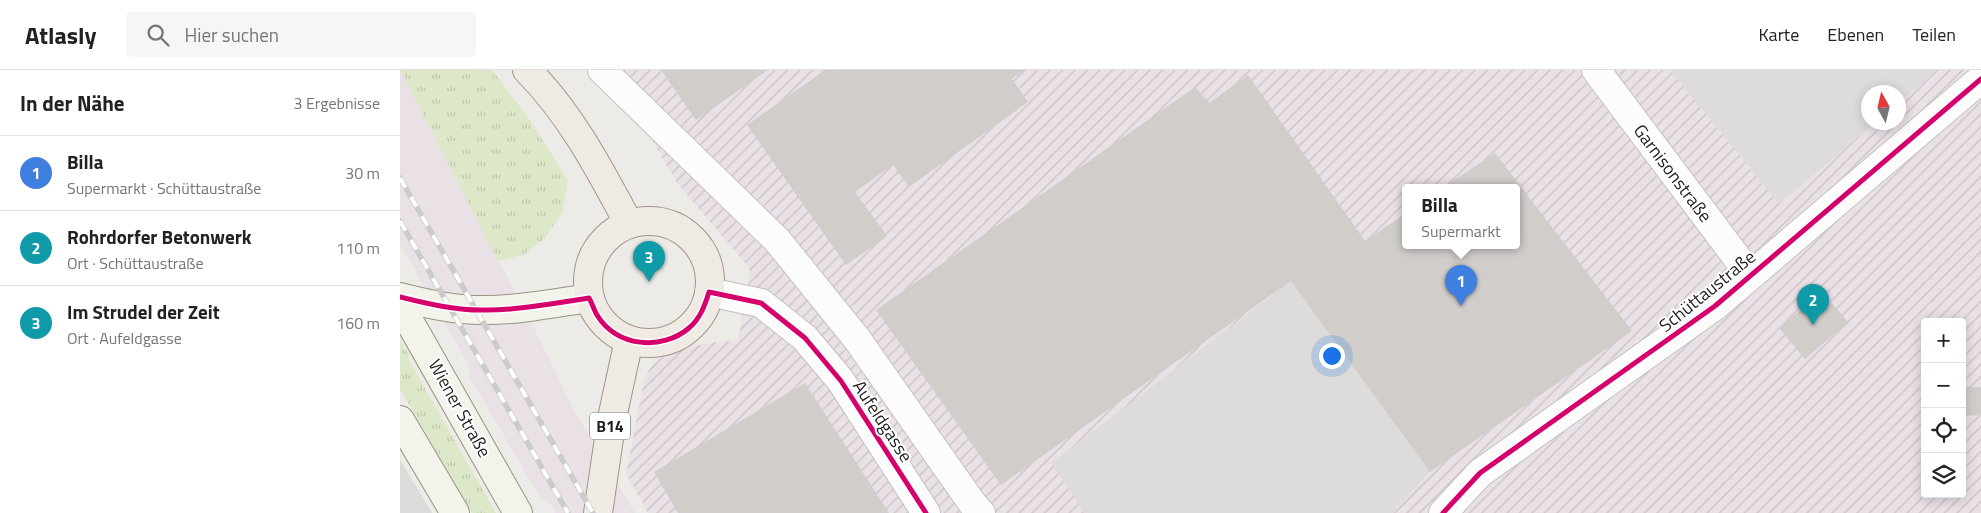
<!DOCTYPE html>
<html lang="de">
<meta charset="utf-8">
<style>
body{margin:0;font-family:"Titillium Web",sans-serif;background:#f6f6f6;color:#222}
.controls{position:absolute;right:15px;bottom:15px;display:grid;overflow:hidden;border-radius:5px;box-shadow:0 2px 12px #0003}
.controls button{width:45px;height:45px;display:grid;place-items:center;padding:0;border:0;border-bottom:1px solid #e0e0e0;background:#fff;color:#222;font:25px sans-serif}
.compass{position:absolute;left:1461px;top:15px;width:45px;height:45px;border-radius:50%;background:#fff;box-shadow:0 2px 12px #0003;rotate:352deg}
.you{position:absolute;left:931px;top:285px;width:18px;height:18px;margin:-12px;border:4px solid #fff;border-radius:50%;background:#1a73e8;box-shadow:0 0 0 8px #1a73e833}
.badge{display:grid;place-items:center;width:32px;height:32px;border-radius:50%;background:#111827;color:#fff;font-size:16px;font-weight:700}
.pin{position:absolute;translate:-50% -41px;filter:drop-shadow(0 1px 2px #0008)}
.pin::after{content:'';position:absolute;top:26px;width:18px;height:15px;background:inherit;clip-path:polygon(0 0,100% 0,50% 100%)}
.popup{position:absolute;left:1002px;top:114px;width:118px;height:65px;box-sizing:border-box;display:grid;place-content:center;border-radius:5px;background:#fff;filter:drop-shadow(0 1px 4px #0005);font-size:16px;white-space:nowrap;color:#767676}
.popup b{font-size:19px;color:#222}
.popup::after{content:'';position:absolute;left:50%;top:100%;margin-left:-10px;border:10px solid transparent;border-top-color:#fff}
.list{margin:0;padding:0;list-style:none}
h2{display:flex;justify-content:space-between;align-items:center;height:65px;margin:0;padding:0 20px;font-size:21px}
h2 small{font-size:16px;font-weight:400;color:#767676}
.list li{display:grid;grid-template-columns:32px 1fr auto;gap:15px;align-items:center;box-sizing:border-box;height:75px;padding:0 20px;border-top:1px solid #e0e0e0}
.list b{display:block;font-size:19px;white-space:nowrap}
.list p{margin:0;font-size:16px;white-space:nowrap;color:#767676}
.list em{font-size:16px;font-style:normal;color:#767676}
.icon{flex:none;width:28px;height:28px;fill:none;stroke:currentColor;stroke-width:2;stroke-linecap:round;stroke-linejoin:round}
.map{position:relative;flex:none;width:1581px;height:443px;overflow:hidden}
header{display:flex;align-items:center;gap:30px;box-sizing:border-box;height:70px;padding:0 25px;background:#fff;border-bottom:1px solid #e0e0e0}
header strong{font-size:24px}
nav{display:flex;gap:28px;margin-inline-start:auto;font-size:18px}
.search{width:350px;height:45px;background:#f6f6f6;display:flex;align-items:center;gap:12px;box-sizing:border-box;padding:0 18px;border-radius:5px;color:#767676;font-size:19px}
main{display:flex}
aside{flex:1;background:#fff}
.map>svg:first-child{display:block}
.residential{fill:#dcdbd9}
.industrial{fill:url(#industrial-furrows);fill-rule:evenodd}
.railway{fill:#eae1e7}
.grass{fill:url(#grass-tufts)}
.parking{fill:#dddcdb}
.building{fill:#d0cdcb}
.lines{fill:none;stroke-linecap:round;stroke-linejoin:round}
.minor-casing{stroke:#c3c2c0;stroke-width:30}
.secondary-casing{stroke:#969581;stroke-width:30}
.primary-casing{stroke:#a29586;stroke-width:30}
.minor{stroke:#fcfcfc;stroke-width:28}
.secondary{stroke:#f3f2eb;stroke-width:28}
.primary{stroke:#f0eae5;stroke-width:28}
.rail-casing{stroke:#cbcbca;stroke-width:5.5}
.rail{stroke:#fff;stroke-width:4;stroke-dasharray:11;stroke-linecap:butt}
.cycleway-casing{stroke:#fff;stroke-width:8}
.cycleway{stroke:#d6006c;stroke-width:5}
.labels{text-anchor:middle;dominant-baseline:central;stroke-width:4;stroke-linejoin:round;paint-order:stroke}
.shield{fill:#fff;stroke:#626262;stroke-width:1}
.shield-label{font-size:16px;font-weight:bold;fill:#1f1f1f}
.street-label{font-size:18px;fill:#1f1f1f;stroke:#fff}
</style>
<header>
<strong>Atlasly</strong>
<div class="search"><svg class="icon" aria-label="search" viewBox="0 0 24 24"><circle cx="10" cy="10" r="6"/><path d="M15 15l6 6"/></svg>Hier suchen</div>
<nav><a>Karte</a><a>Ebenen</a><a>Teilen</a></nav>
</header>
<main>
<aside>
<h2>In der Nähe<small>3 Ergebnisse</small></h2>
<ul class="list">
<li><span class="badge" style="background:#3f7fe0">1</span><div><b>Billa</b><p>Supermarkt · Schüttaustraße</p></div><em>30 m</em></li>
<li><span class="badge" style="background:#0f9aa8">2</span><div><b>Rohrdorfer Betonwerk</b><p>Ort · Schüttaustraße</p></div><em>110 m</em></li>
<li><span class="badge" style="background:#0f9aa8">3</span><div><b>Im Strudel der Zeit</b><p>Ort · Aufeldgasse</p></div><em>160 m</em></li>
</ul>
</aside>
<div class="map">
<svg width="1581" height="443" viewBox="0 0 1581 443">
<defs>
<pattern id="industrial-furrows" width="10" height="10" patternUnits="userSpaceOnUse" patternTransform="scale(1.25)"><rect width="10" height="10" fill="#eae1e7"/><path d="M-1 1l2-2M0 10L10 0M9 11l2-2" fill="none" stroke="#c8c1c6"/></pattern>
<pattern id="grass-tufts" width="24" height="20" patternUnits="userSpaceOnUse" patternTransform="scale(1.25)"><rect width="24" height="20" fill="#dde8c9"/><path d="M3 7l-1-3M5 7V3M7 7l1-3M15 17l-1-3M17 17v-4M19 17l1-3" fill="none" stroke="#bdc7ac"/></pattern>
</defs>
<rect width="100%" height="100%" fill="#edebe8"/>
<path class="residential" d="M 0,390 L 32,443 L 0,443 Z"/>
<path class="industrial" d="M 211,0 L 1581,0 L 1581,443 L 248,443 L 226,404 L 244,310 L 253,293 L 277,279 L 316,272 L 338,271 L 350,199 L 277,113 ZM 1468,22 L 1498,22 L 1498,52 L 1468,52 ZM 1006,117 L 1116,117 L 1116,175 L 1006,175 ZM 1525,252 L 1562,252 L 1562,424 L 1525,424 Z"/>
<path class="railway" d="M 0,0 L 135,260 L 175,342 L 235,443 L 155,443 L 151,435 L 139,426 L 69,306 L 68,294 L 0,174 Z"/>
<g class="grass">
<path d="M 0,0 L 92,0 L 130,50 L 168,110 L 162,143 L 145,168 L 124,185 L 98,191 Z"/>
<path d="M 0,270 L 9,285 L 10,292 L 96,443 L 72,443 L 0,319 Z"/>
</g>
<g class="parking">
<path d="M 1270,0 L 1537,0 L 1499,33 L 1498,22 L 1468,22 L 1468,52 L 1475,53 L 1379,134 Z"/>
<path d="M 891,211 L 1030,402 L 992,443 L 685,443 L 651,393 Z"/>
</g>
<g class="building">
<path d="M 261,0 L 368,0 L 296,50 Z"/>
<path d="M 425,0 L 625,0 L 612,9 L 628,32 L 509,117 L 493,95 L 455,122 L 487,166 L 446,195 L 347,55 Z"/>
<path d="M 848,5 L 965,171 L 1006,143 L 1006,175 L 1116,175 L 1116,117 L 1044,117 L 1095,83 L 1232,261 L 1030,402 L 891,211 L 601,415 L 476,240 L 795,17 L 809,33 Z"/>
<path d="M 1422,222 L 1448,252 L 1405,289 L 1379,258 Z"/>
<path d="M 405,313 L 489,443 L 278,443 L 254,402 Z"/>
<path d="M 1562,317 L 1581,317 L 1581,345 L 1562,346 Z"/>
</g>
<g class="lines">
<g class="minor-casing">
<g id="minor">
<path d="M 202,0 L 377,170 L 457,269 L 572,433 L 581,443"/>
<path d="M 1196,0 L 1350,205"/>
<path d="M 309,222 L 361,233 L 405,268 L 441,311 L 526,443"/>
<path d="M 1043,443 L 1080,403 L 1315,236 L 1581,9"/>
</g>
</g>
<g class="secondary-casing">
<g id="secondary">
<path d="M 0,227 C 28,234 58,241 87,240 C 121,240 155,233 189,228"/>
<path d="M 0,235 L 118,443"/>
<path d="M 0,350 L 55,443"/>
</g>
</g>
<g class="primary-casing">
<g id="primary">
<path d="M 127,0 C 171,44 200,100 229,154"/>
<circle cx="249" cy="212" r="61"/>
<path d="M 198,443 L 212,348 L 229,270"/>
</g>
</g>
<use href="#minor" class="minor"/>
<use href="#secondary" class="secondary"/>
<use href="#primary" class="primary"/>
<g class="rail-casing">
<g id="rail">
<path d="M 0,108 L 193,443"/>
<path d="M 0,151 L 168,443"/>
</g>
</g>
<use href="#rail" class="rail"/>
<g class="cycleway-casing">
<g id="cycleway">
<path d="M 0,227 C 28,234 58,241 87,240 C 121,240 155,233 189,228 C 192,233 194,240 197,245 C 216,277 262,281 289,258 C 300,249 305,235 309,222 L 361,233 L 405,268 L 441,311 L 526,443"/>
<path d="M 1043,443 L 1080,403 L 1315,236 L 1581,9"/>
</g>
</g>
<use href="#cycleway" class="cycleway"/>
</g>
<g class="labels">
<rect class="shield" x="190" y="342.5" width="40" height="27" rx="4"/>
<g class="shield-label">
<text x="210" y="356">B14</text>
</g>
<g class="street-label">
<text transform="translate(1273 103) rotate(53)">Garnisonstraße</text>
<text transform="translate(1307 221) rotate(-39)">Schüttaustraße</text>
<text transform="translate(60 338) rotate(61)">Wiener Straße</text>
<text transform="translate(483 351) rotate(57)">Aufeldgasse</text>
</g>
</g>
</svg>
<div class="controls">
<button>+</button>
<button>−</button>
<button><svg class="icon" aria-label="locate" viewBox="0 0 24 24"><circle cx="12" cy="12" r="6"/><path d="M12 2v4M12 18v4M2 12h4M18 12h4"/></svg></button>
<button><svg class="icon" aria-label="layers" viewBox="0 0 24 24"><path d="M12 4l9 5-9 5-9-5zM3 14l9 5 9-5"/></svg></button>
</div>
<svg class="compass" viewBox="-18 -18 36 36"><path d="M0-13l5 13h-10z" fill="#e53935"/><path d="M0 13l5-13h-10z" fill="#767676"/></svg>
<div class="you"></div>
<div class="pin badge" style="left:1061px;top:236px;background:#3f7fe0">1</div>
<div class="popup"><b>Billa</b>Supermarkt</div>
<div class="pin badge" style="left:1413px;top:255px;background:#0f9aa8">2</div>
<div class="pin badge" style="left:249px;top:212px;background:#0f9aa8">3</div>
</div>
</main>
